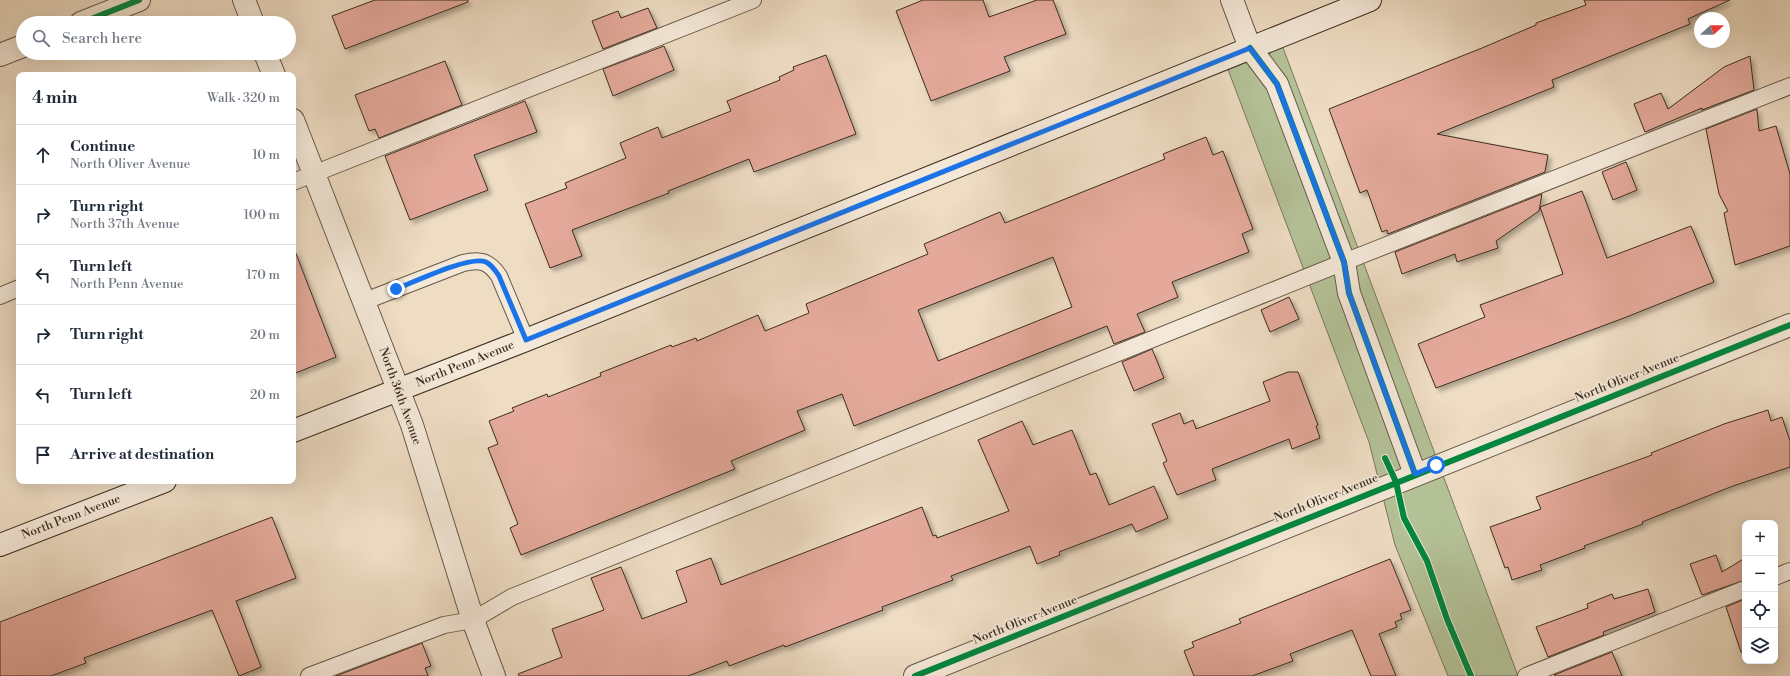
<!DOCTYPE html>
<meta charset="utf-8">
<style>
body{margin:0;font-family:"Libre Bodoni",serif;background:#f6f6f7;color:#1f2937}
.controls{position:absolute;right:12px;bottom:12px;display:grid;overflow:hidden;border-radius:8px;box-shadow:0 4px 16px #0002}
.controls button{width:36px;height:36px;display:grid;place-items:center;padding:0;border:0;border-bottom:1px solid #e0e1e3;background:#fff;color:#1f2937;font:20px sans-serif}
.compass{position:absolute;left:1694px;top:12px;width:36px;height:36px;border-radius:50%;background:#fff;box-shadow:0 4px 16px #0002;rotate:69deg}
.stop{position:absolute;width:12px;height:12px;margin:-9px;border:3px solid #1a73e8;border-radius:50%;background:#fff}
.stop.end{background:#1a73e8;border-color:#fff;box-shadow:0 1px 4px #0008}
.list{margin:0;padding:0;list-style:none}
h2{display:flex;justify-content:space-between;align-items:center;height:52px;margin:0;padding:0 16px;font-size:17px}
h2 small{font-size:13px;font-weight:400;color:#747a83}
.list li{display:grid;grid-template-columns:26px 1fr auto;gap:12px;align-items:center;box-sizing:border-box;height:60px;padding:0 16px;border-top:1px solid #e0e1e3}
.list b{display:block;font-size:15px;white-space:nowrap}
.list p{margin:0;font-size:13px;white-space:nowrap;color:#747a83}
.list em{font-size:13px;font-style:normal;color:#747a83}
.icon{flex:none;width:22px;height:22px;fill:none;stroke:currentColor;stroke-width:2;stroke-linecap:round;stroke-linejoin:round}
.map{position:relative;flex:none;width:1790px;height:676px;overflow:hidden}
.search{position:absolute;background:#fff;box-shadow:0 4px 16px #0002;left:16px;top:16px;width:280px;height:44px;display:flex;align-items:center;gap:10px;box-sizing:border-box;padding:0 14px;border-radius:22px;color:#747a83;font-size:15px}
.panel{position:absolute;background:#fff;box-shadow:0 4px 16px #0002;left:16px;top:72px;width:280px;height:412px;border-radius:8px}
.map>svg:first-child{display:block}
.green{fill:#b4c298;stroke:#78785c}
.building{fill:#e4a99a;stroke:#3c2d1f;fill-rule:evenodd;filter:url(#shadow)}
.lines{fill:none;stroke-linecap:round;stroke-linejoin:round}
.service-casing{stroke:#685948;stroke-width:18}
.minor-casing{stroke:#685948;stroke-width:24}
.secondary-casing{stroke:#3c2d1f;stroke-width:24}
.service{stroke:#f4e8d8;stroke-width:16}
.minor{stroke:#f4e8d8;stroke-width:22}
.secondary{stroke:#f4e8d8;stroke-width:22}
.cycleway-casing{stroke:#f4e8d8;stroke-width:8}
.cycleway{stroke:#00873e;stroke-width:6}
.route{stroke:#1a73e8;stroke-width:5}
.labels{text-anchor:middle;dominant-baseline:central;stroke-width:3.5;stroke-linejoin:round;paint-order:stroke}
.street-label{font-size:12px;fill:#3c2d1f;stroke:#f4e8d8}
</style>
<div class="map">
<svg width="1790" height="676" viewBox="0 0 1790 676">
<defs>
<filter id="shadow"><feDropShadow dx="3.5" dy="3.5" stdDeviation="2" flood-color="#0004"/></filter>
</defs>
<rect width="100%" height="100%" fill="#eedcc3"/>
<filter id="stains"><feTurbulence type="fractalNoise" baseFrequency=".005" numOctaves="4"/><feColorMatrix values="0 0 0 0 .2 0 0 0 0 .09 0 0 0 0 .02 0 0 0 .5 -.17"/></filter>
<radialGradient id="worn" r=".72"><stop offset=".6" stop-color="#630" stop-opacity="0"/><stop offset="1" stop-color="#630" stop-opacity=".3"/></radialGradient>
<path class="green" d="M 1279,37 L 1518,676 L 1448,676 L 1395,545 L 1369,442 L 1224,59 Z"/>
<g class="building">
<path d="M 375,0 L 468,0 L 468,2 L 345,49 L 332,16 Z"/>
<path d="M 923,0 L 983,0 L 989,17 L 1037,0 L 1053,0 L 1066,34 L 1004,57 L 1010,71 L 931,101 L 896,11 Z"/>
<path d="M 1584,0 L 1730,0 L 1688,19 L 1690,24 L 1552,80 L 1554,87 L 1437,134 L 1548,155 L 1545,172 L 1388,234 L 1387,230 L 1382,232 L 1367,190 L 1360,193 L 1329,109 L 1482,48 L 1536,25 L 1536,23 L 1586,5 Z"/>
<path d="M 648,8 L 657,28 L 603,49 L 592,21 L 618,11 L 621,18 Z"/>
<path d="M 664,46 L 674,70 L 613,96 L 603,69 Z"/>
<path d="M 826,55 L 856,134 L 754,172 L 749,159 L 668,191 L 669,193 L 572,230 L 582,256 L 550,268 L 525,204 L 567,188 L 565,183 L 626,158 L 620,143 L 658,127 L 662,138 L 731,111 L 727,101 L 780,80 L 779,77 L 794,70 L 793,67 Z"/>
<path d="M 1750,56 L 1754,90 L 1702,110 L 1702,108 L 1645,132 L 1634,104 L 1661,93 L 1668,109 L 1724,67 Z"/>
<path d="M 445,61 L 462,105 L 379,138 L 375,129 L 369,131 L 355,95 Z"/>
<path d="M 525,101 L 537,132 L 474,155 L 488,190 L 410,220 L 385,156 Z"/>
<path d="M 1757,109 L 1759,131 L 1776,126 L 1790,174 L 1790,246 L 1735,265 L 1724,213 L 1728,211 L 1719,194 L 1706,129 Z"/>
<path d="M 1206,137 L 1213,155 L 1223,151 L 1253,229 L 1242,234 L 1249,252 L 1172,282 L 1178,297 L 1137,314 L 1145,332 L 1114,344 L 1107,326 L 854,426 L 842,394 L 797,411 L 805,430 L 731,461 L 735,469 L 521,555 L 510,528 L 518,524 L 488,448 L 498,444 L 489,421 L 514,411 L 512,408 L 547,394 L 548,397 L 601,376 L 600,373 L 671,345 L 672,347 L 696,338 L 697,341 L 758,315 L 765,331 L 809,313 L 806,304 L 928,254 L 924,244 L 1000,212 L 1005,223 L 1165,159 L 1163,154 ZM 1053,257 L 1072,307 L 938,361 L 918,310 Z"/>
<path d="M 1626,162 L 1637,190 L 1613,200 L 1602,172 Z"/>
<path d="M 1582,191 L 1607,258 L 1691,226 L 1714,282 L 1624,318 L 1436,388 L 1418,344 L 1485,317 L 1480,305 L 1563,274 L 1540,207 Z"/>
<path d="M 1542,194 L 1539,211 L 1496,241 L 1498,248 L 1457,262 L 1455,254 L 1402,274 L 1395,252 Z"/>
<path d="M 293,251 L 295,251 L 336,357 L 293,374 Z"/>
<path d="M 1289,297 L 1299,319 L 1270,332 L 1261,310 Z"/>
<path d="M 1152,349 L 1164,378 L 1134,391 L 1122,362 Z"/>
<path d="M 1288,372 L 1298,372 L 1318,425 L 1316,426 L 1320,438 L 1292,449 L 1289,439 L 1212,469 L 1216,480 L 1177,495 L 1163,463 L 1167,461 L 1152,424 L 1180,413 L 1184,424 L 1193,420 L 1196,429 L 1270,401 L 1263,382 Z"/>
<path d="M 1768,410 L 1771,421 L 1782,417 L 1790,441 L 1790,467 L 1733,486 L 1642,522 L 1643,524 L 1584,546 L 1585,548 L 1540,565 L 1542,570 L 1512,580 L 1508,567 L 1505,568 L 1490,527 L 1541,509 L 1536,497 L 1652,455 L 1651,453 L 1724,424 Z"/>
<path d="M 1022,421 L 1033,445 L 1072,430 L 1090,475 L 1096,473 L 1109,505 L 1154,486 L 1168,518 L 1136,532 L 1132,524 L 1059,552 L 1060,555 L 1037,564 L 1030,546 L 951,576 L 953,580 L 882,607 L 883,610 L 785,647 L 784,645 L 729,666 L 727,661 L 688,676 L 519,676 L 518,674 L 562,657 L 552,629 L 604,610 L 591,578 L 621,567 L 642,619 L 687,602 L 676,571 L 711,558 L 721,585 L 922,507 L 933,536 L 936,535 L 937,538 L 1009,511 L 978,440 Z"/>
<path d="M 272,517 L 296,578 L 236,601 L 261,667 L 239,676 L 212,610 L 84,658 L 86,663 L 51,676 L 0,676 L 0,622 Z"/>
<path d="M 1716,555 L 1722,572 L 1745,558 L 1745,580 L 1702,595 L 1690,564 Z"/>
<path d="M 1390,559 L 1411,610 L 1400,614 L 1402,619 L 1395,622 L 1397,627 L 1379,634 L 1396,676 L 1371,676 L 1352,630 L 1290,654 L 1293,661 L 1252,676 L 1194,676 L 1184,651 L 1194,647 L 1192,642 L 1241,623 L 1239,619 Z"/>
<path d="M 1648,589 L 1655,612 L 1603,632 L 1604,635 L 1548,657 L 1536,627 L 1588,608 L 1587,604 L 1612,594 L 1614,599 Z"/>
<path d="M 1745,599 L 1745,651 L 1741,652 L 1726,607 Z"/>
<path d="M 422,643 L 431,666 L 425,668 L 428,676 L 336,676 Z"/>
<path d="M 1612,652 L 1622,676 L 1555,676 L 1554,675 Z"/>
</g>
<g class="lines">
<g class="service-casing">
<g id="service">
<path d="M 293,182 L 753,0"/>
<path d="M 0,296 L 19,288"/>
<path d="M 365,301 L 463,263 C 480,259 489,261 499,276 L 526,340"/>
<path d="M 1775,577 L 1790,571"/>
<path d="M 309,676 L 444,625 L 473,620 L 512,597 L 1344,262 L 1790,86"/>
<path d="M 1526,676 L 1745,589"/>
</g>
</g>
<g class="minor-casing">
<g id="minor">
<path d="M 244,0 L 253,23"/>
<path d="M 1232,0 L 1250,48 L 1277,84 L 1344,262 L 1349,293 L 1415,474"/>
<path d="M 81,23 L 139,0"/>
<path d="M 265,53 L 274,75"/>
<path d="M 0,55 L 23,46"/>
<path d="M 293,120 L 412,425 L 473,620 L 494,676"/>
<path d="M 915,676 L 1790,325"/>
</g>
</g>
<g class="secondary-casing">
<g id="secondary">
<path d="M 293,431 L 526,340 L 1370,0"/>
<path d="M 0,545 L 165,481"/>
</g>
</g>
<use href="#service" class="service"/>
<use href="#minor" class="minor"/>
<use href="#secondary" class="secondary"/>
<g class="cycleway-casing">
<g id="cycleway">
<path d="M 81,23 L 139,0"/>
<path d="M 1250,48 L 1277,84 L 1344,262 L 1349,293 L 1415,474"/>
<path d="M 1385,458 L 1396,482 L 1404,518 L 1427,561 L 1447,619 L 1471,676"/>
<path d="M 915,676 L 1790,325"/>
</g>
</g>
<use href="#cycleway" class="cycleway"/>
</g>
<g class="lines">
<path class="route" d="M 396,289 C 414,282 470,255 486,262 C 492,265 495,270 499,276 L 526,340 L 1250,48 L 1277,84 L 1344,262 L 1349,293 L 1415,474 L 1436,465"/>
</g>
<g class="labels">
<g class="street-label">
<text transform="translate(465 364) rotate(-22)">North Penn Avenue</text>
<text transform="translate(1627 378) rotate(-22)">North Oliver Avenue</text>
<text transform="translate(400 396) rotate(70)">North 36th Avenue</text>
<text transform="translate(1326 498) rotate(-22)">North Oliver Avenue</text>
<text transform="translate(71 517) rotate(-21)">North Penn Avenue</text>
<text transform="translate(1025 620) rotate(-22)">North Oliver Avenue</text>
</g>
</g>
<rect width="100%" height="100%" filter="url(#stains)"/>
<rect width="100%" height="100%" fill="url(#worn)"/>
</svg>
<div class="controls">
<button>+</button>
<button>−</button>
<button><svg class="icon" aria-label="locate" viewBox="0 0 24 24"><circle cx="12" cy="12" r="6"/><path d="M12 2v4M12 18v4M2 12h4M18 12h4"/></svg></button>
<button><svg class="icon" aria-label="layers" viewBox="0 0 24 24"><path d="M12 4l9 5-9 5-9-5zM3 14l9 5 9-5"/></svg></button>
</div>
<svg class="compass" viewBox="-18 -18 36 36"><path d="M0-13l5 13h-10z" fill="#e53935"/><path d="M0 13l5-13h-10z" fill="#747a83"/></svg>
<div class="stop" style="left:1436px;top:465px"></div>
<div class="stop end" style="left:396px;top:289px"></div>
<div class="search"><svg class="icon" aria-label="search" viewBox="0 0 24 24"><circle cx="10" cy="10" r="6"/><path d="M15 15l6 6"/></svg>Search here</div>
<section class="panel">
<h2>4 min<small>Walk · 320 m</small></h2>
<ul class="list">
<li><svg class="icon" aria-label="ahead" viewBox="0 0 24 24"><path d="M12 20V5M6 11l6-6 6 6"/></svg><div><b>Continue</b><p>North Oliver Avenue</p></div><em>10 m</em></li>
<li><svg class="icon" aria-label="right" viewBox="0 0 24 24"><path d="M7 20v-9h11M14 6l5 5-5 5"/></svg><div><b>Turn right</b><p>North 37th Avenue</p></div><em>100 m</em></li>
<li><svg class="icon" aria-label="left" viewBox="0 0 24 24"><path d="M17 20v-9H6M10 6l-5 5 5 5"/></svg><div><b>Turn left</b><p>North Penn Avenue</p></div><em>170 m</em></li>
<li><svg class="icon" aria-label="right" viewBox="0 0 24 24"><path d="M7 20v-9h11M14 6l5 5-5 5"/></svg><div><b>Turn right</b></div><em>20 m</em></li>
<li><svg class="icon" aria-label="left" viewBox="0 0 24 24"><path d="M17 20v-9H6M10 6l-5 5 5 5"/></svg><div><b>Turn left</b></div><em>20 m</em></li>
<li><svg class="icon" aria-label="arrive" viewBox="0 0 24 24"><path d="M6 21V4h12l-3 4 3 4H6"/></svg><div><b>Arrive at destination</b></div></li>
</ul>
</section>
</div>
